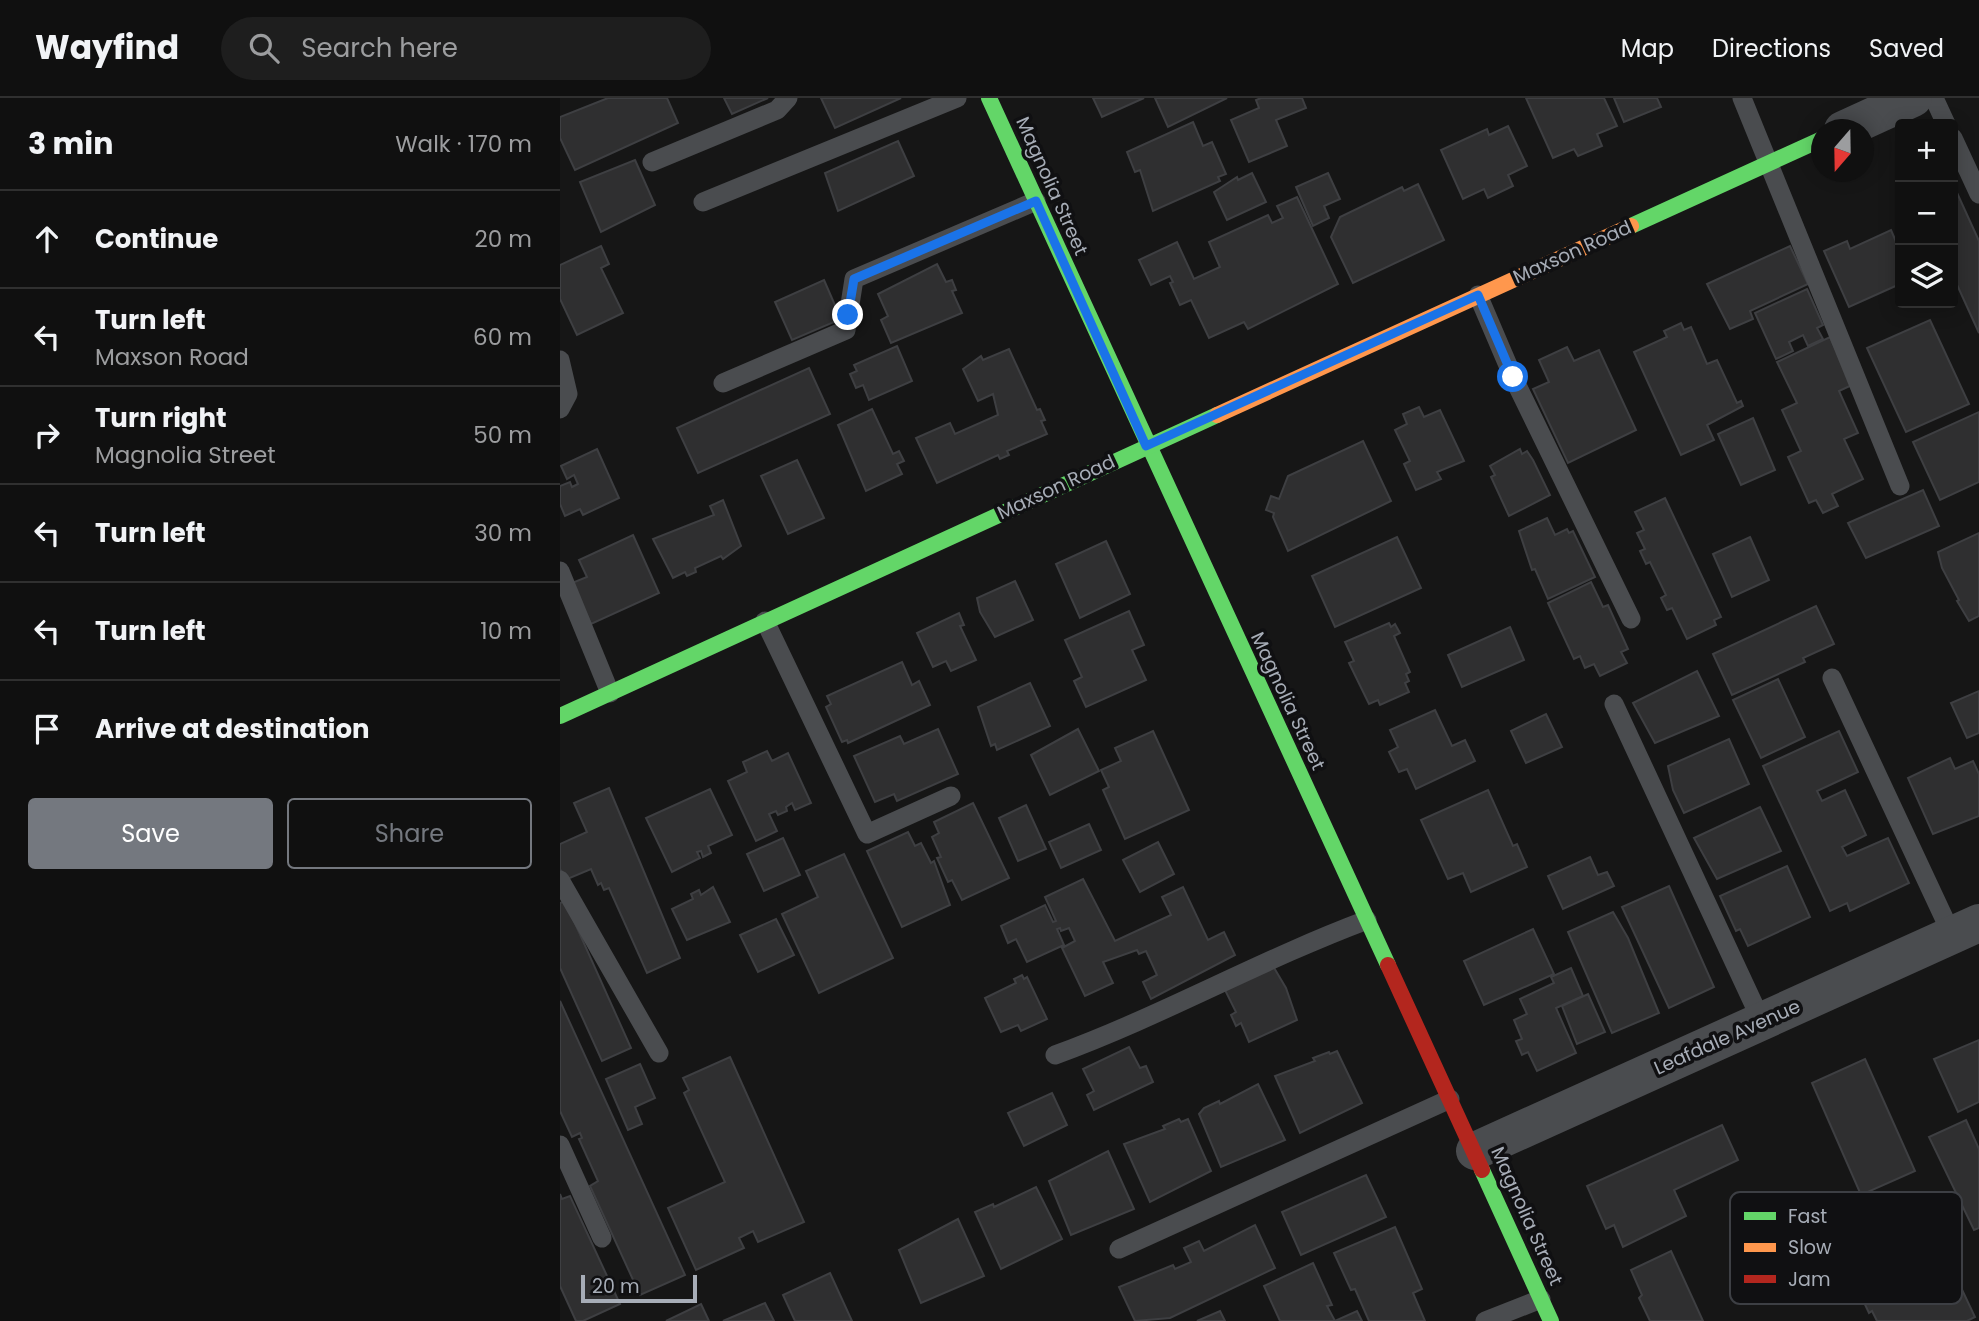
<!DOCTYPE html>
<meta charset="utf-8">
<style>
body{margin:0;font-family:Poppins,sans-serif;background:#1e1e1e;color:#f1f3f6}
.controls{position:absolute;right:21px;top:21px;display:grid;overflow:hidden;border-radius:7px;box-shadow:0 4px 18px #0003}
.controls button{width:63px;height:63px;display:grid;place-items:center;padding:0;border:0;border-bottom:2px solid #303030;background:#101010;color:#f1f3f6;font:35px sans-serif}
.compass{position:absolute;left:1251px;top:21px;width:63px;height:63px;border-radius:50%;background:#101010;box-shadow:0 4px 18px #0003;rotate:200deg}
.scale{position:absolute;left:21px;bottom:18px;width:116px;box-sizing:border-box;padding-left:7px;border:4px solid #a7adb7;border-top:0;font-size:19px;line-height:24px;white-space:nowrap;color:#a7adb7;-webkit-text-stroke:5px #101012;paint-order:stroke}
.stop{position:absolute;width:21px;height:21px;margin:-16px;border:5px solid #1a73e8;border-radius:50%;background:#fff}
.stop.end{background:#1a73e8;border-color:#fff;box-shadow:0 2px 7px #0008}
.list{margin:0;padding:0;list-style:none}
h2{display:flex;justify-content:space-between;align-items:center;height:91px;margin:0;padding:0 28px;font-size:30px}
h2 small{font-size:23px;font-weight:400;color:#9c9d9f}
.list li{display:grid;grid-template-columns:46px 1fr auto;gap:21px;align-items:center;box-sizing:border-box;height:98px;padding:0 28px;border-top:2px solid #303030}
.list b{display:block;font-size:26px;white-space:nowrap}
.list p{margin:0;font-size:23px;white-space:nowrap;color:#9c9d9f}
.list em{font-size:23px;font-style:normal;color:#9c9d9f}
.actions{display:flex;gap:14px;padding:21px 28px}
.actions a{flex:1;padding:16px 0;border:2px solid #74787f;border-radius:7px;text-align:center;font-size:24px;color:#74787f}
.actions .main{background:#74787f;color:#fff}
.icon{flex:none;width:38px;height:38px;fill:none;stroke:currentColor;stroke-width:2;stroke-linecap:round;stroke-linejoin:round}
.map{position:relative;flex:none;width:1419px;height:1223px;overflow:hidden}
header{display:flex;align-items:center;gap:42px;box-sizing:border-box;height:98px;padding:0 35px;background:#101010;border-bottom:2px solid #303030}
header strong{font-size:33px}
nav{display:flex;gap:38px;margin-inline-start:auto;font-size:24px}
.search{width:490px;height:63px;background:#1e1e1e;display:flex;align-items:center;gap:18px;box-sizing:border-box;padding:0 24px;border-radius:38px;color:#9c9d9f;font-size:26px}
main{display:flex}
aside{flex:1;background:#101010}
.map>svg:first-child{display:block}
.building{fill:#2f2f30;stroke:#3e3f42;stroke-width:2}
.lines{fill:none;stroke-linecap:round;stroke-linejoin:round}
.lane{stroke:#4a4c4f;stroke-width:19}
.street{stroke:#4a4c4f;stroke-width:38}
.fast{stroke:#63d668;stroke-width:16}
.slow{stroke:#ff974d;stroke-width:16}
.jam{stroke:#b3261e;stroke-width:16}
.route{stroke:#1a73e8;stroke-width:9}
.labels{text-anchor:middle;dominant-baseline:central;stroke-width:7;stroke-linejoin:round;paint-order:stroke}
.street-label{font-size:19px;fill:#a7adb7;stroke:#101012}
.key{fill:#101012;stroke:#3d3f44;stroke-width:2}
.key-label{font-size:19px;fill:#a7adb7}
</style>
<header>
<strong>Wayfind</strong>
<div class="search"><svg class="icon" aria-label="search" viewBox="0 0 24 24"><circle cx="10" cy="10" r="6"/><path d="M15 15l6 6"/></svg>Search here</div>
<nav><a>Map</a><a>Directions</a><a>Saved</a></nav>
</header>
<main>
<aside>
<h2>3 min<small>Walk · 170 m</small></h2>
<ul class="list">
<li><svg class="icon" aria-label="ahead" viewBox="0 0 24 24"><path d="M12 20V5M6 11l6-6 6 6"/></svg><div><b>Continue</b></div><em>20 m</em></li>
<li><svg class="icon" aria-label="left" viewBox="0 0 24 24"><path d="M17 20v-9H6M10 6l-5 5 5 5"/></svg><div><b>Turn left</b><p>Maxson Road</p></div><em>60 m</em></li>
<li><svg class="icon" aria-label="right" viewBox="0 0 24 24"><path d="M7 20v-9h11M14 6l5 5-5 5"/></svg><div><b>Turn right</b><p>Magnolia Street</p></div><em>50 m</em></li>
<li><svg class="icon" aria-label="left" viewBox="0 0 24 24"><path d="M17 20v-9H6M10 6l-5 5 5 5"/></svg><div><b>Turn left</b></div><em>30 m</em></li>
<li><svg class="icon" aria-label="left" viewBox="0 0 24 24"><path d="M17 20v-9H6M10 6l-5 5 5 5"/></svg><div><b>Turn left</b></div><em>10 m</em></li>
<li><svg class="icon" aria-label="arrive" viewBox="0 0 24 24"><path d="M6 21V4h12l-3 4 3 4H6"/></svg><div><b>Arrive at destination</b></div></li>
</ul>
<div class="actions"><a class="main">Save</a><a>Share</a></div>
</aside>
<div class="map">
<svg width="1419" height="1223" viewBox="0 0 1419 1223">
<rect width="100%" height="100%" fill="#161616"/>
<g class="building">
<path d="M 48,0 L 107,0 L 118,25 L 15,72 L 0,40 L 0,19 Z"/>
<path d="M 164,0 L 208,0 L 172,16 Z"/>
<path d="M 261,0 L 341,0 L 275,30 Z"/>
<path d="M 533,0 L 584,0 L 542,19 Z"/>
<path d="M 595,0 L 667,0 L 608,29 Z"/>
<path d="M 701,0 L 742,0 L 746,10 L 716,22 L 727,48 L 689,64 L 671,22 L 699,10 L 696,2 Z"/>
<path d="M 966,0 L 1044,0 L 1057,28 L 1037,36 L 1042,48 L 1018,58 L 1014,51 L 993,60 Z"/>
<path d="M 1054,0 L 1097,0 L 1101,9 L 1064,24 Z"/>
<path d="M 633,24 L 643,48 L 652,44 L 666,76 L 658,79 L 660,83 L 593,113 L 580,72 L 575,74 L 567,54 Z"/>
<path d="M 948,28 L 967,68 L 948,77 L 953,88 L 928,100 L 924,91 L 903,101 L 881,52 L 927,31 L 929,37 Z"/>
<path d="M 338,43 L 354,78 L 278,113 L 265,75 Z"/>
<path d="M 75,62 L 95,107 L 41,134 L 20,84 Z"/>
<path d="M 692,75 L 706,104 L 667,122 L 654,94 L 677,79 L 678,82 Z"/>
<path d="M 768,75 L 780,101 L 764,108 L 769,120 L 753,128 L 736,89 Z"/>
<path d="M 858,86 L 884,142 L 793,185 L 771,139 L 780,119 L 842,89 L 844,93 Z"/>
<path d="M 1393,86 L 1419,143 L 1419,235 L 1393,178 Z"/>
<path d="M 737,99 L 778,186 L 688,231 L 684,224 L 649,240 L 631,202 L 620,207 L 610,185 L 613,184 L 610,178 L 591,187 L 579,162 L 617,144 L 634,181 L 660,169 L 649,144 L 708,117 L 712,125 L 723,120 L 717,108 Z"/>
<path d="M 1331,132 L 1340,153 L 1340,186 L 1289,209 L 1264,153 L 1287,143 L 1290,151 Z"/>
<path d="M 41,148 L 49,166 L 41,170 L 63,215 L 17,237 L 0,201 L 0,167 Z"/>
<path d="M 1230,148 L 1248,186 L 1190,213 L 1193,221 L 1170,231 L 1147,186 Z"/>
<path d="M 377,166 L 386,184 L 392,182 L 396,192 L 392,193 L 402,215 L 331,245 L 321,222 L 328,218 L 318,196 Z"/>
<path d="M 264,182 L 281,221 L 232,242 L 215,204 Z"/>
<path d="M 1247,191 L 1263,227 L 1257,230 L 1263,241 L 1248,248 L 1243,237 L 1229,244 L 1233,253 L 1216,261 L 1195,215 Z"/>
<path d="M 1370,222 L 1409,306 L 1346,334 L 1307,250 Z"/>
<path d="M 1121,225 L 1124,232 L 1131,229 L 1147,266 L 1157,262 L 1177,305 L 1181,303 L 1183,308 L 1147,327 L 1154,342 L 1121,357 L 1074,254 L 1107,239 L 1104,233 Z"/>
<path d="M 1270,239 L 1292,287 L 1279,293 L 1298,335 L 1284,341 L 1303,381 L 1272,396 L 1278,408 L 1263,415 L 1256,402 L 1249,405 L 1228,359 L 1241,353 L 1222,312 L 1237,305 L 1217,264 Z"/>
<path d="M 337,248 L 352,283 L 309,302 L 303,287 L 296,290 L 290,276 L 297,273 L 294,267 Z"/>
<path d="M 1007,249 L 1014,263 L 1039,252 L 1076,332 L 1008,365 L 973,291 L 989,284 L 979,262 Z"/>
<path d="M 449,251 L 477,312 L 480,311 L 485,322 L 481,323 L 487,336 L 447,353 L 449,357 L 440,361 L 438,357 L 377,385 L 356,340 L 390,325 L 395,336 L 438,317 L 433,296 L 418,303 L 403,271 L 421,258 L 423,262 Z"/>
<path d="M 249,270 L 270,316 L 138,375 L 117,330 Z"/>
<path d="M 859,309 L 864,319 L 880,312 L 904,363 L 877,374 L 881,381 L 856,392 L 844,366 L 850,363 L 835,332 L 847,326 L 843,316 Z"/>
<path d="M 312,311 L 333,356 L 339,353 L 344,363 L 337,366 L 342,376 L 306,393 L 278,327 Z"/>
<path d="M 1419,314 L 1419,384 L 1380,402 L 1353,344 Z"/>
<path d="M 1193,320 L 1215,372 L 1181,387 L 1158,336 Z"/>
<path d="M 803,343 L 831,403 L 728,453 L 713,419 L 714,415 L 706,412 L 711,398 L 719,401 L 728,378 Z"/>
<path d="M 37,351 L 59,400 L 23,417 L 20,411 L 5,418 L 0,406 L 0,388 L 10,384 L 12,389 L 18,386 L 14,377 L 7,381 L 1,368 Z"/>
<path d="M 960,351 L 962,356 L 967,353 L 973,362 L 990,397 L 949,418 L 931,379 L 935,377 L 930,368 Z"/>
<path d="M 237,362 L 264,420 L 228,436 L 201,378 Z"/>
<path d="M 1363,392 L 1379,428 L 1306,460 L 1288,425 Z"/>
<path d="M 1105,400 L 1161,519 L 1154,522 L 1156,527 L 1127,541 L 1112,510 L 1107,512 L 1101,500 L 1106,497 L 1090,464 L 1086,466 L 1080,453 L 1085,451 L 1077,435 L 1084,432 L 1075,414 Z"/>
<path d="M 163,402 L 181,448 L 163,461 L 161,458 L 135,470 L 136,474 L 127,478 L 125,474 L 113,480 L 93,441 L 154,417 L 150,408 Z"/>
<path d="M 987,420 L 995,437 L 1007,431 L 1009,435 L 1013,433 L 1035,479 L 988,501 L 975,471 L 972,472 L 959,433 Z"/>
<path d="M 1419,435 L 1419,518 L 1409,523 L 1397,503 L 1399,502 L 1382,470 L 1378,454 Z"/>
<path d="M 73,437 L 99,495 L 31,526 L 12,485 L 27,479 L 19,462 Z"/>
<path d="M 837,439 L 861,490 L 775,529 L 752,478 Z"/>
<path d="M 1190,439 L 1209,482 L 1172,499 L 1153,456 Z"/>
<path d="M 546,443 L 570,496 L 520,520 L 496,466 Z"/>
<path d="M 455,483 L 473,522 L 435,539 L 420,514 L 417,500 Z"/>
<path d="M 1031,484 L 1043,509 L 1048,507 L 1068,551 L 1061,554 L 1067,565 L 1040,578 L 1034,566 L 1025,570 L 1020,558 L 1014,561 L 988,505 Z"/>
<path d="M 1256,508 L 1274,546 L 1243,560 L 1245,564 L 1172,597 L 1153,556 Z"/>
<path d="M 569,513 L 584,547 L 572,552 L 586,582 L 526,609 L 514,583 L 522,579 L 505,542 Z"/>
<path d="M 399,515 L 404,527 L 400,528 L 416,562 L 391,573 L 386,563 L 373,569 L 357,535 Z"/>
<path d="M 829,525 L 831,529 L 835,526 L 840,535 L 834,538 L 850,574 L 846,576 L 849,583 L 845,585 L 849,594 L 820,607 L 818,602 L 809,606 L 789,565 L 794,563 L 785,544 Z"/>
<path d="M 950,529 L 964,562 L 902,589 L 888,557 Z"/>
<path d="M 342,564 L 352,587 L 359,583 L 370,607 L 288,645 L 287,642 L 282,644 L 266,609 L 271,606 L 267,598 Z"/>
<path d="M 1137,573 L 1159,618 L 1095,645 L 1073,605 Z"/>
<path d="M 1218,581 L 1245,639 L 1201,660 L 1173,602 Z"/>
<path d="M 470,585 L 490,628 L 437,652 L 435,646 L 431,648 L 418,609 Z"/>
<path d="M 1419,593 L 1419,635 L 1407,640 L 1391,605 Z"/>
<path d="M 875,612 L 892,648 L 905,642 L 915,663 L 856,691 L 847,671 L 839,674 L 829,654 L 838,649 L 830,632 Z"/>
<path d="M 986,616 L 1002,649 L 966,665 L 951,633 Z"/>
<path d="M 378,631 L 398,676 L 337,703 L 334,696 L 315,704 L 294,658 L 340,638 L 344,646 Z"/>
<path d="M 518,631 L 539,673 L 490,697 L 471,657 Z"/>
<path d="M 593,633 L 629,712 L 565,741 L 543,692 L 549,689 L 541,672 L 561,663 L 555,650 Z"/>
<path d="M 1279,633 L 1298,674 L 1257,693 L 1262,703 L 1285,692 L 1306,737 L 1282,749 L 1287,758 L 1328,740 L 1349,785 L 1290,813 L 1287,805 L 1270,813 L 1203,668 Z"/>
<path d="M 1169,641 L 1189,686 L 1124,715 L 1113,692 L 1108,668 Z"/>
<path d="M 207,653 L 212,663 L 228,655 L 251,705 L 235,712 L 232,705 L 226,709 L 227,713 L 218,717 L 216,713 L 209,716 L 217,733 L 196,743 L 168,683 L 187,674 L 183,664 Z"/>
<path d="M 1390,660 L 1395,671 L 1413,663 L 1419,676 L 1419,718 L 1373,736 L 1348,680 Z"/>
<path d="M 49,690 L 120,860 L 87,875 L 49,790 L 44,792 L 41,785 L 38,787 L 31,771 L 5,782 L 0,771 L 0,746 L 27,734 L 14,705 Z"/>
<path d="M 150,691 L 172,737 L 148,748 L 151,755 L 143,759 L 141,753 L 137,754 L 140,760 L 112,774 L 86,720 Z"/>
<path d="M 928,692 L 953,748 L 957,746 L 967,769 L 911,794 L 903,775 L 888,781 L 861,722 Z"/>
<path d="M 413,705 L 449,780 L 402,802 L 392,782 L 388,784 L 377,760 L 381,759 L 372,739 L 379,735 L 374,724 Z"/>
<path d="M 466,707 L 486,751 L 458,763 L 439,720 Z"/>
<path d="M 1200,709 L 1221,753 L 1157,781 L 1134,740 Z"/>
<path d="M 529,726 L 541,752 L 501,770 L 489,744 Z"/>
<path d="M 348,734 L 355,748 L 361,745 L 371,765 L 374,763 L 390,807 L 342,829 L 307,753 Z"/>
<path d="M 223,740 L 240,777 L 204,793 L 187,756 Z"/>
<path d="M 598,744 L 614,776 L 580,794 L 563,762 Z"/>
<path d="M 284,756 L 333,860 L 259,895 L 222,816 L 258,799 L 246,773 Z"/>
<path d="M 1030,759 L 1038,777 L 1047,774 L 1054,788 L 1003,811 L 988,778 Z"/>
<path d="M 1227,768 L 1250,819 L 1188,848 L 1180,831 L 1176,833 L 1160,798 Z"/>
<path d="M 523,781 L 555,843 L 611,817 L 602,799 L 623,789 L 648,842 L 664,834 L 675,857 L 591,901 L 583,884 L 597,877 L 586,853 L 579,856 L 577,852 L 543,864 L 553,885 L 525,898 L 502,850 L 515,843 L 509,830 L 501,833 L 500,830 L 497,831 L 504,847 L 467,864 L 456,841 L 448,845 L 441,828 L 485,807 L 493,824 L 496,823 L 485,799 Z"/>
<path d="M 1109,788 L 1154,889 L 1109,910 L 1062,809 Z"/>
<path d="M 153,789 L 170,824 L 127,842 L 112,811 L 133,801 L 131,796 L 139,792 L 141,797 Z"/>
<path d="M 5,803 L 71,950 L 42,963 L 0,870 L 0,805 Z"/>
<path d="M 1053,814 L 1068,840 L 1099,915 L 1052,935 L 1008,834 Z"/>
<path d="M 216,821 L 234,857 L 198,874 L 180,837 Z"/>
<path d="M 973,831 L 994,876 L 924,907 L 904,863 Z"/>
<path d="M 713,868 L 726,890 L 737,922 L 689,944 L 681,925 L 676,928 L 671,917 L 676,914 L 664,890 Z"/>
<path d="M 1011,870 L 1023,898 L 996,910 L 1016,955 L 977,973 L 968,954 L 962,957 L 956,943 L 962,941 L 954,922 L 967,916 L 960,901 L 994,885 L 991,879 Z"/>
<path d="M 462,877 L 464,881 L 467,879 L 487,921 L 461,933 L 458,927 L 441,934 L 425,900 L 456,885 L 454,881 Z"/>
<path d="M 1028,896 L 1045,934 L 1017,946 L 1002,908 Z"/>
<path d="M 0,903 L 125,1177 L 80,1197 L 30,1088 L 38,1083 L 19,1041 L 22,1040 L 20,1035 L 12,1039 L 0,1013 Z"/>
<path d="M 1419,942 L 1419,1004 L 1398,1014 L 1374,961 Z"/>
<path d="M 569,949 L 580,970 L 586,968 L 593,984 L 534,1012 L 527,997 L 534,993 L 523,971 Z"/>
<path d="M 777,953 L 802,1005 L 740,1035 L 715,978 L 755,963 L 753,960 L 769,954 L 770,956 Z"/>
<path d="M 170,959 L 244,1124 L 198,1144 L 193,1133 L 179,1140 L 184,1150 L 136,1172 L 108,1110 L 165,1084 L 124,995 L 129,992 L 123,980 Z"/>
<path d="M 1305,961 L 1355,1073 L 1301,1097 L 1252,985 Z"/>
<path d="M 80,966 L 95,1000 L 75,1009 L 82,1026 L 68,1032 L 46,981 Z"/>
<path d="M 698,986 L 725,1042 L 661,1069 L 639,1016 L 644,1010 L 659,1003 L 660,1006 Z"/>
<path d="M 492,995 L 507,1027 L 464,1048 L 448,1015 Z"/>
<path d="M 619,1021 L 621,1024 L 628,1021 L 651,1073 L 590,1104 L 564,1046 L 605,1031 L 603,1028 Z"/>
<path d="M 1406,1022 L 1419,1051 L 1419,1130 L 1414,1132 L 1369,1039 Z"/>
<path d="M 1162,1027 L 1178,1062 L 1114,1092 L 1126,1118 L 1063,1149 L 1054,1127 L 1046,1131 L 1027,1088 Z"/>
<path d="M 548,1053 L 574,1111 L 511,1137 L 489,1083 Z"/>
<path d="M 806,1077 L 826,1119 L 741,1157 L 722,1114 Z"/>
<path d="M 476,1089 L 502,1141 L 441,1171 L 415,1114 L 433,1106 L 434,1109 Z"/>
<path d="M 0,1096 L 2,1101 L 10,1098 L 60,1206 L 23,1223 L 16,1223 L 0,1188 Z"/>
<path d="M 398,1121 L 424,1178 L 361,1205 L 339,1152 Z"/>
<path d="M 1375,1122 L 1392,1159 L 1388,1162 L 1415,1219 L 1407,1223 L 1317,1223 L 1312,1213 L 1309,1215 L 1285,1164 Z"/>
<path d="M 695,1127 L 715,1170 L 610,1220 L 575,1223 L 559,1189 L 613,1167 L 615,1171 L 631,1164 L 624,1150 L 639,1143 L 644,1153 Z"/>
<path d="M 835,1129 L 862,1191 L 853,1195 L 865,1223 L 809,1223 L 795,1191 L 791,1192 L 774,1155 Z"/>
<path d="M 1111,1153 L 1143,1223 L 1090,1223 L 1079,1200 L 1082,1197 L 1071,1172 Z"/>
<path d="M 753,1165 L 772,1207 L 767,1208 L 775,1223 L 720,1223 L 704,1188 Z"/>
<path d="M 270,1175 L 292,1223 L 235,1223 L 223,1197 Z"/>
<path d="M 205,1205 L 214,1223 L 163,1223 Z"/>
<path d="M 141,1206 L 149,1223 L 106,1223 Z"/>
<path d="M 660,1213 L 665,1223 L 637,1223 Z"/>
<path d="M 797,1213 L 802,1223 L 775,1223 Z"/>
</g>
<g class="lines">
<g class="lane">
<path d="M 1182,0 L 1340,388"/>
<path d="M 1374,0 L 1386,26"/>
<path d="M 1393,40 L 1419,96"/>
<path d="M 92,64 L 217,12 L 228,0"/>
<path d="M 143,104 L 397,0"/>
<path d="M 918,197 L 953,279 L 1071,521"/>
<path d="M 0,262 L 8,296 L 0,311"/>
<path d="M 163,285 L 286,232 L 294,181 L 476,103"/>
<path d="M 0,473 L 50,595"/>
<path d="M 205,523 L 307,736 L 391,698"/>
<path d="M 1272,580 L 1392,837"/>
<path d="M 1054,606 L 1202,924"/>
<path d="M 0,782 L 99,955"/>
<path d="M 495,957 C 602,918 700,862 807,822"/>
<path d="M 0,1047 L 42,1140"/>
<path d="M 559,1151 L 890,1001"/>
<path d="M 925,1223 L 981,1201"/>
</g>
<g class="street">
<path d="M 1283,32 L 1353,0"/>
<path d="M 915,1053 L 1419,825"/>
</g>
<g class="fast">
<path d="M 429,0 L 828,867"/>
<path d="M 1071,128 L 1262,41"/>
<path d="M 0,618 L 657,317"/>
<path d="M 922,1072 L 991,1223"/>
</g>
<path class="slow" d="M 657,317 L 1071,128"/>
<path class="jam" d="M 828,867 L 922,1072"/>
</g>
<g class="lines">
<path class="route" d="M 288,217 L 294,181 L 476,103 L 586,348 L 918,197 L 953,279"/>
</g>
<g class="labels">
<g class="street-label">
<text transform="translate(492 88) rotate(66)">Magnolia Street</text>
<text transform="translate(1012 154) rotate(-24)">Maxson Road</text>
<text transform="translate(496 389) rotate(-25)">Maxson Road</text>
<text transform="translate(728 603) rotate(65)">Magnolia Street</text>
<text transform="translate(1167 939) rotate(-24)">Leafdale Avenue</text>
<text transform="translate(967 1118) rotate(66)">Magnolia Street</text>
</g>
</g>
<rect x="1170" y="1094" width="232" height="112" rx="10" class="key"/>
<rect x="1184" y="1114" width="32" height="8" fill="#63d668"/>
<rect x="1184" y="1145" width="32" height="9" fill="#ff974d"/>
<rect x="1184" y="1177" width="32" height="8" fill="#b3261e"/>
<g class="key-label">
<text x="1228" y="1125">Fast</text>
<text x="1228" y="1156">Slow</text>
<text x="1228" y="1188">Jam</text>
</g>
</svg>
<div class="controls">
<button>+</button>
<button>−</button>
<button><svg class="icon" aria-label="layers" viewBox="0 0 24 24"><path d="M12 4l9 5-9 5-9-5zM3 14l9 5 9-5"/></svg></button>
</div>
<svg class="compass" viewBox="-18 -18 36 36"><path d="M0-13l5 13h-10z" fill="#e53935"/><path d="M0 13l5-13h-10z" fill="#9c9d9f"/></svg>
<div class="scale">20 m</div>
<div class="stop" style="left:953px;top:279px"></div>
<div class="stop end" style="left:288px;top:217px"></div>
</div>
</main>
